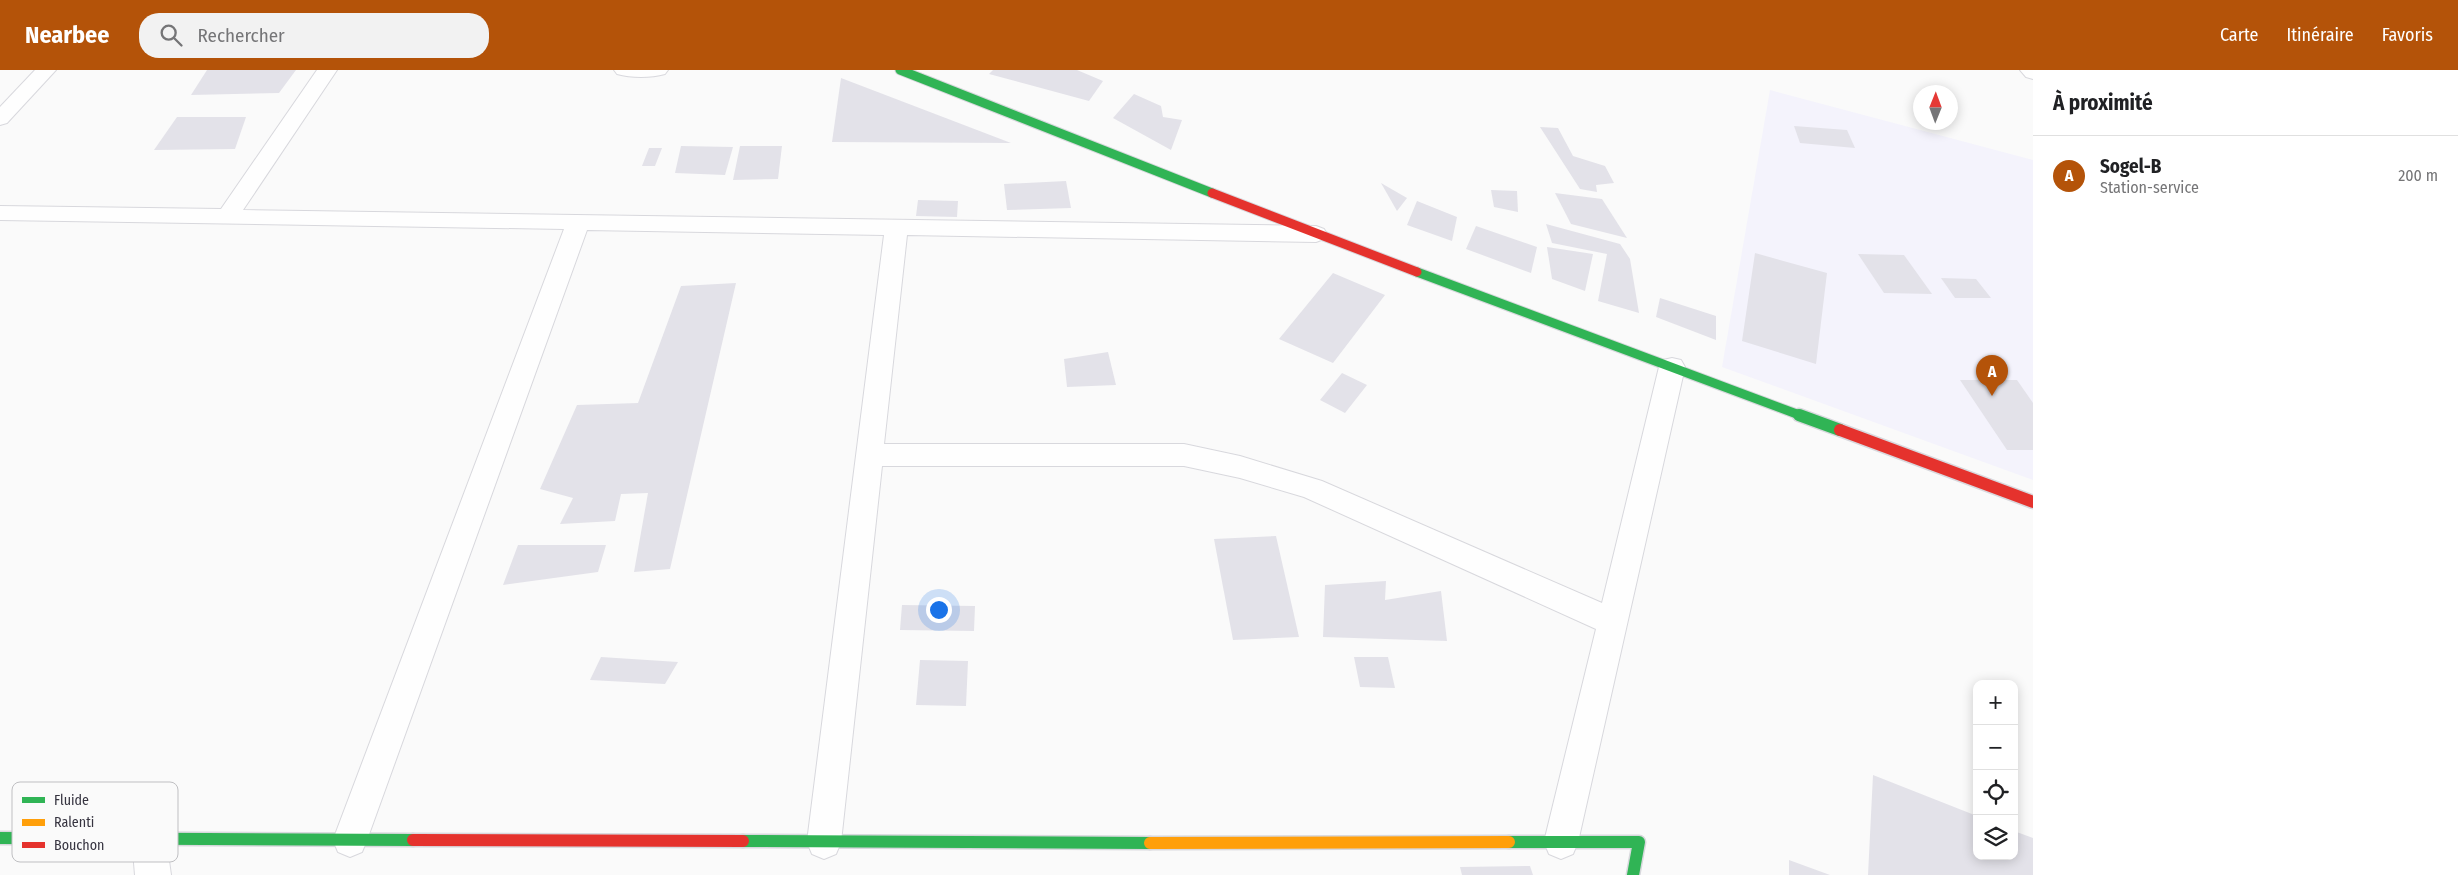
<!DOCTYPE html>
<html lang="fr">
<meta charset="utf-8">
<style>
body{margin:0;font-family:"Fira Sans Condensed",sans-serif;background:#f2f2f2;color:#202124}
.controls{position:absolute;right:15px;bottom:15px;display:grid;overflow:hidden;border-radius:10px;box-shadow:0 2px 12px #0003}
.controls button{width:45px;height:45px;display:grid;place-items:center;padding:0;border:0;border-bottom:1px solid #e0e0e0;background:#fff;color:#202124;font:25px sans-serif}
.compass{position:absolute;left:1913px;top:15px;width:45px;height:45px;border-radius:50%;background:#fff;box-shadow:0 2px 12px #0003;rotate:1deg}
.you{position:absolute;left:938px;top:539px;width:18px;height:18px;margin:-12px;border:4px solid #fff;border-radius:50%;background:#1a73e8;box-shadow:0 0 0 8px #1a73e833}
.badge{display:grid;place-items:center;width:32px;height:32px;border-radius:50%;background:#b45309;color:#fff;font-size:16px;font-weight:700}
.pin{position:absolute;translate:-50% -41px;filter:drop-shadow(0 1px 2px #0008)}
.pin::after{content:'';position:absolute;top:26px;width:18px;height:15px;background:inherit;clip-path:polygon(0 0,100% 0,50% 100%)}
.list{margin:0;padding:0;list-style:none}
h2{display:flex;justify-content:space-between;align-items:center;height:65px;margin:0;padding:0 20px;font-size:21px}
h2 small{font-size:16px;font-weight:400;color:#757577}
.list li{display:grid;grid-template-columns:32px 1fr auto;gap:15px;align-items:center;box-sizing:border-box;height:80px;padding:0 20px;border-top:1px solid #e0e0e0}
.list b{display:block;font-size:19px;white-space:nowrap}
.list p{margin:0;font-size:16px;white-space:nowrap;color:#757577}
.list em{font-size:16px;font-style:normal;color:#757577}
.icon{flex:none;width:28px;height:28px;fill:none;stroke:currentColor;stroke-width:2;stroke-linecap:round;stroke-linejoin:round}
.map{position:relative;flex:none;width:2033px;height:805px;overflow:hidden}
header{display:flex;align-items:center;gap:30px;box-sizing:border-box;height:70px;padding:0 25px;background:#b45309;color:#fff}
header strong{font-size:24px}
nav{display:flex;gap:28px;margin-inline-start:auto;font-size:18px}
.search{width:350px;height:45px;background:#f2f2f2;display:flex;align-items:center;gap:12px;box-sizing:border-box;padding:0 18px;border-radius:20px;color:#757577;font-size:19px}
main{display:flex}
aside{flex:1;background:#fff}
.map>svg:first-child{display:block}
.built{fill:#f4f3fc}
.building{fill:#e3e2e9}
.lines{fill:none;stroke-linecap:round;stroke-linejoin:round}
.street-casing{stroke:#d8d8dd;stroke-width:2}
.fast-far1-casing{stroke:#d8d8dd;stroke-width:11}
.fast-casing{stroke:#d8d8dd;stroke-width:15}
.slow-casing{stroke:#d8d8dd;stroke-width:15}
.jam-far1-casing{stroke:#d8d8dd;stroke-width:11}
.jam-casing{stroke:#d8d8dd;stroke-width:15}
.street{fill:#fefefe;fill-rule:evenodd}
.fast-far1{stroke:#30b455;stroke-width:9}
.fast{stroke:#30b455;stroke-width:12}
.slow{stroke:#ff9f0a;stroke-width:12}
.jam-far1{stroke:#e5322d;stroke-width:9}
.jam{stroke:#e5322d;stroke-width:12}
.key{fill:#fafafa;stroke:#bfbfc2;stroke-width:1}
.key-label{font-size:14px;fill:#363440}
</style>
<header>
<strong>Nearbee</strong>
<div class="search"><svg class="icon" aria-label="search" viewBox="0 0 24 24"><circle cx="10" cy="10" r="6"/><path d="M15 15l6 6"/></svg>Rechercher</div>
<nav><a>Carte</a><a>Itinéraire</a><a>Favoris</a></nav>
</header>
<main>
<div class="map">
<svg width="2033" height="805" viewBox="0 0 2033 805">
<rect width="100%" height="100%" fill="#fafafa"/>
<path class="built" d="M 1770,20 L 2033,90 L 2033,410 L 1722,297 Z"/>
<g class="building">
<path d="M 207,0 L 296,0 L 279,23 L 191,25 Z"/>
<path d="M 993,0 L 1077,0 L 1103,11 L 1089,31 L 989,4 Z"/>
<path d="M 841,8 L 1011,73 L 832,72 Z"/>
<path d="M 1134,24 L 1161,36 L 1163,47 L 1182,50 L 1171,80 L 1113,48 Z"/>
<path d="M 177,47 L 246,47 L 235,79 L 154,80 Z"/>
<path d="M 1794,56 L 1847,60 L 1855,78 L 1800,73 Z"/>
<path d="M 1540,57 L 1558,58 L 1573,86 L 1605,96 L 1614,113 L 1596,115 L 1597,122 L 1580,119 Z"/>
<path d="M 681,76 L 733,77 L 725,105 L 675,103 Z"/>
<path d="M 740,76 L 782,76 L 778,109 L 733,110 Z"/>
<path d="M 649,78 L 662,78 L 655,96 L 642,96 Z"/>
<path d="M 1066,111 L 1071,138 L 1007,140 L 1004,114 Z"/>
<path d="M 1381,113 L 1407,128 L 1397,141 Z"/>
<path d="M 1491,120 L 1517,121 L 1518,142 L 1494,137 Z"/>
<path d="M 1555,123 L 1602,129 L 1627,168 L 1571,154 Z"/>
<path d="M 918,130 L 958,131 L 957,147 L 916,146 Z"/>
<path d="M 1417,131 L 1457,147 L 1452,171 L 1407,155 Z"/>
<path d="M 1546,154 L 1620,174 L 1630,189 L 1639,243 L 1598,231 L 1607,184 L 1552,173 Z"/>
<path d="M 1476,156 L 1537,177 L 1531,203 L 1466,179 Z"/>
<path d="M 1547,177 L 1593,184 L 1585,221 L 1552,209 Z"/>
<path d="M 1755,183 L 1827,203 L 1816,294 L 1742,271 Z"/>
<path d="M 1858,184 L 1904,185 L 1932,224 L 1884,223 Z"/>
<path d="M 1333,203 L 1385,225 L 1333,293 L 1279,269 Z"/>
<path d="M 1941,208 L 1976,209 L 1991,228 L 1955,228 Z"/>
<path d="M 736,213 L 670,499 L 634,502 L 648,423 L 621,424 L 615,451 L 560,454 L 573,428 L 540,419 L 577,335 L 638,333 L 681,216 Z"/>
<path d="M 1660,228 L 1716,246 L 1716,270 L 1656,247 Z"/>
<path d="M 1108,282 L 1116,315 L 1067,317 L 1064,289 Z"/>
<path d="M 1342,303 L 1367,315 L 1345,343 L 1320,330 Z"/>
<path d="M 1960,310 L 2017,310 L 2033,333 L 2033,380 L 2007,380 Z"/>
<path d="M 1276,466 L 1299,567 L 1233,570 L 1214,469 Z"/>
<path d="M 518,475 L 606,475 L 598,502 L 503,515 Z"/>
<path d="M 1386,511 L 1385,530 L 1441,521 L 1447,571 L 1323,567 L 1325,515 Z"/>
<path d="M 902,535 L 975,536 L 974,561 L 900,560 Z"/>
<path d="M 601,587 L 678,592 L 665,614 L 590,610 Z"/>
<path d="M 1354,587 L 1388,587 L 1395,618 L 1360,617 Z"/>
<path d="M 920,590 L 968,591 L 966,636 L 916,635 Z"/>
<path d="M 1873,705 L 1977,746 L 1977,786 L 2014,786 L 2014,761 L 2033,768 L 2033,805 L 1868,805 Z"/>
<path d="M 1789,790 L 1830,805 L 1789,805 Z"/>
<path d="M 1530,796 L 1533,805 L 1462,805 L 1460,797 Z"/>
</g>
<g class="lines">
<g class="street-casing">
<g id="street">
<path d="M 35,0 L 56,0 L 7,53 L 0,55 L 0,37 Z"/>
<path d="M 317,0 L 337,0 L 243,140 L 1316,156 L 1324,159 L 1327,164 L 1324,169 L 1316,172 L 907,165 L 884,374 L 1184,374 L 1240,386 L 1322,411 L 1602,533 L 1659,297 L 1663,290 L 1672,288 L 1681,290 L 1685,297 L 1578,772 L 1573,784 L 1561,789 L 1549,784 L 1544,772 L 1596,559 L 1304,427 L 1240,408 L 1184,396 L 882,396 L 841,772 L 836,784 L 824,789 L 812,784 L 807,772 L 884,165 L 587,160 L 367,770 L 362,782 L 350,787 L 338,782 L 333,770 L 564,159 L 0,150 L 0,136 L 221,139 Z"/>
<path d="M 614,0 L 668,0 L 665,4 C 651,8 631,8 617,4 Z"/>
<path d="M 2020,0 L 2033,0 L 2033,9 L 2026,7 Z"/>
<path d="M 149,752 L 161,757 L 166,769 L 171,805 L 135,805 L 132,769 L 137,757 Z"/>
</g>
</g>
<g class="fast-far1-casing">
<g id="fast-far1">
<path d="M 900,0 L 1212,123"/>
<path d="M 1417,202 L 1802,346"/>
</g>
</g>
<g class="fast-casing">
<g id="fast">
<path d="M 1799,345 L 1840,360"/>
<path d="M 0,768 L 413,770"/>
<path d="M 743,771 L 1150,773"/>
<path d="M 1509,772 L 1639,772 L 1633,805"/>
</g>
</g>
<g class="slow-casing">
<path id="slow" d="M 1150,773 L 1509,772"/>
</g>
<g class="jam-far1-casing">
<path id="jam-far1" d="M 1212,123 L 1417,202"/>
</g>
<g class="jam-casing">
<g id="jam">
<path d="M 1840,360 L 2033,432"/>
<path d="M 413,770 L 743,771"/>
</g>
</g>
<use href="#street" class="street"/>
<use href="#fast-far1" class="fast-far1"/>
<use href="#fast" class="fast"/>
<use href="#slow" class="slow"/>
<use href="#jam-far1" class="jam-far1"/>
<use href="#jam" class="jam"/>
</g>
<rect x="12" y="712" width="166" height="80" rx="8" class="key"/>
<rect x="22" y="727" width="23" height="6" fill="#30b455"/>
<rect x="22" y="749" width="23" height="7" fill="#ff9f0a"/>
<rect x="22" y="772" width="23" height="6" fill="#e5322d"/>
<g class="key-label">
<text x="54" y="735">Fluide</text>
<text x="54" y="757">Ralenti</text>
<text x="54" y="780">Bouchon</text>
</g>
</svg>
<div class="controls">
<button>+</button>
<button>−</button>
<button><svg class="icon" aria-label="locate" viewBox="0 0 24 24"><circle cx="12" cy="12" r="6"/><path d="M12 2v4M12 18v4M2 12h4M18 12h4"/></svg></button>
<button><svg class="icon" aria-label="layers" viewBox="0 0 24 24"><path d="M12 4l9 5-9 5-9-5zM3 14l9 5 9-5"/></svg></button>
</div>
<svg class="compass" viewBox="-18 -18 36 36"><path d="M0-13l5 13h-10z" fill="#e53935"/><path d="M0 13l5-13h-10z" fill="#757577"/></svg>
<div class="you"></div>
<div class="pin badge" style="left:1992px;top:326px">A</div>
</div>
<aside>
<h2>À proximité<small></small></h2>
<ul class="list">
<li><span class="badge">A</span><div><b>Sogel-B</b><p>Station-service</p></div><em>200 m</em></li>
</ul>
</aside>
</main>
